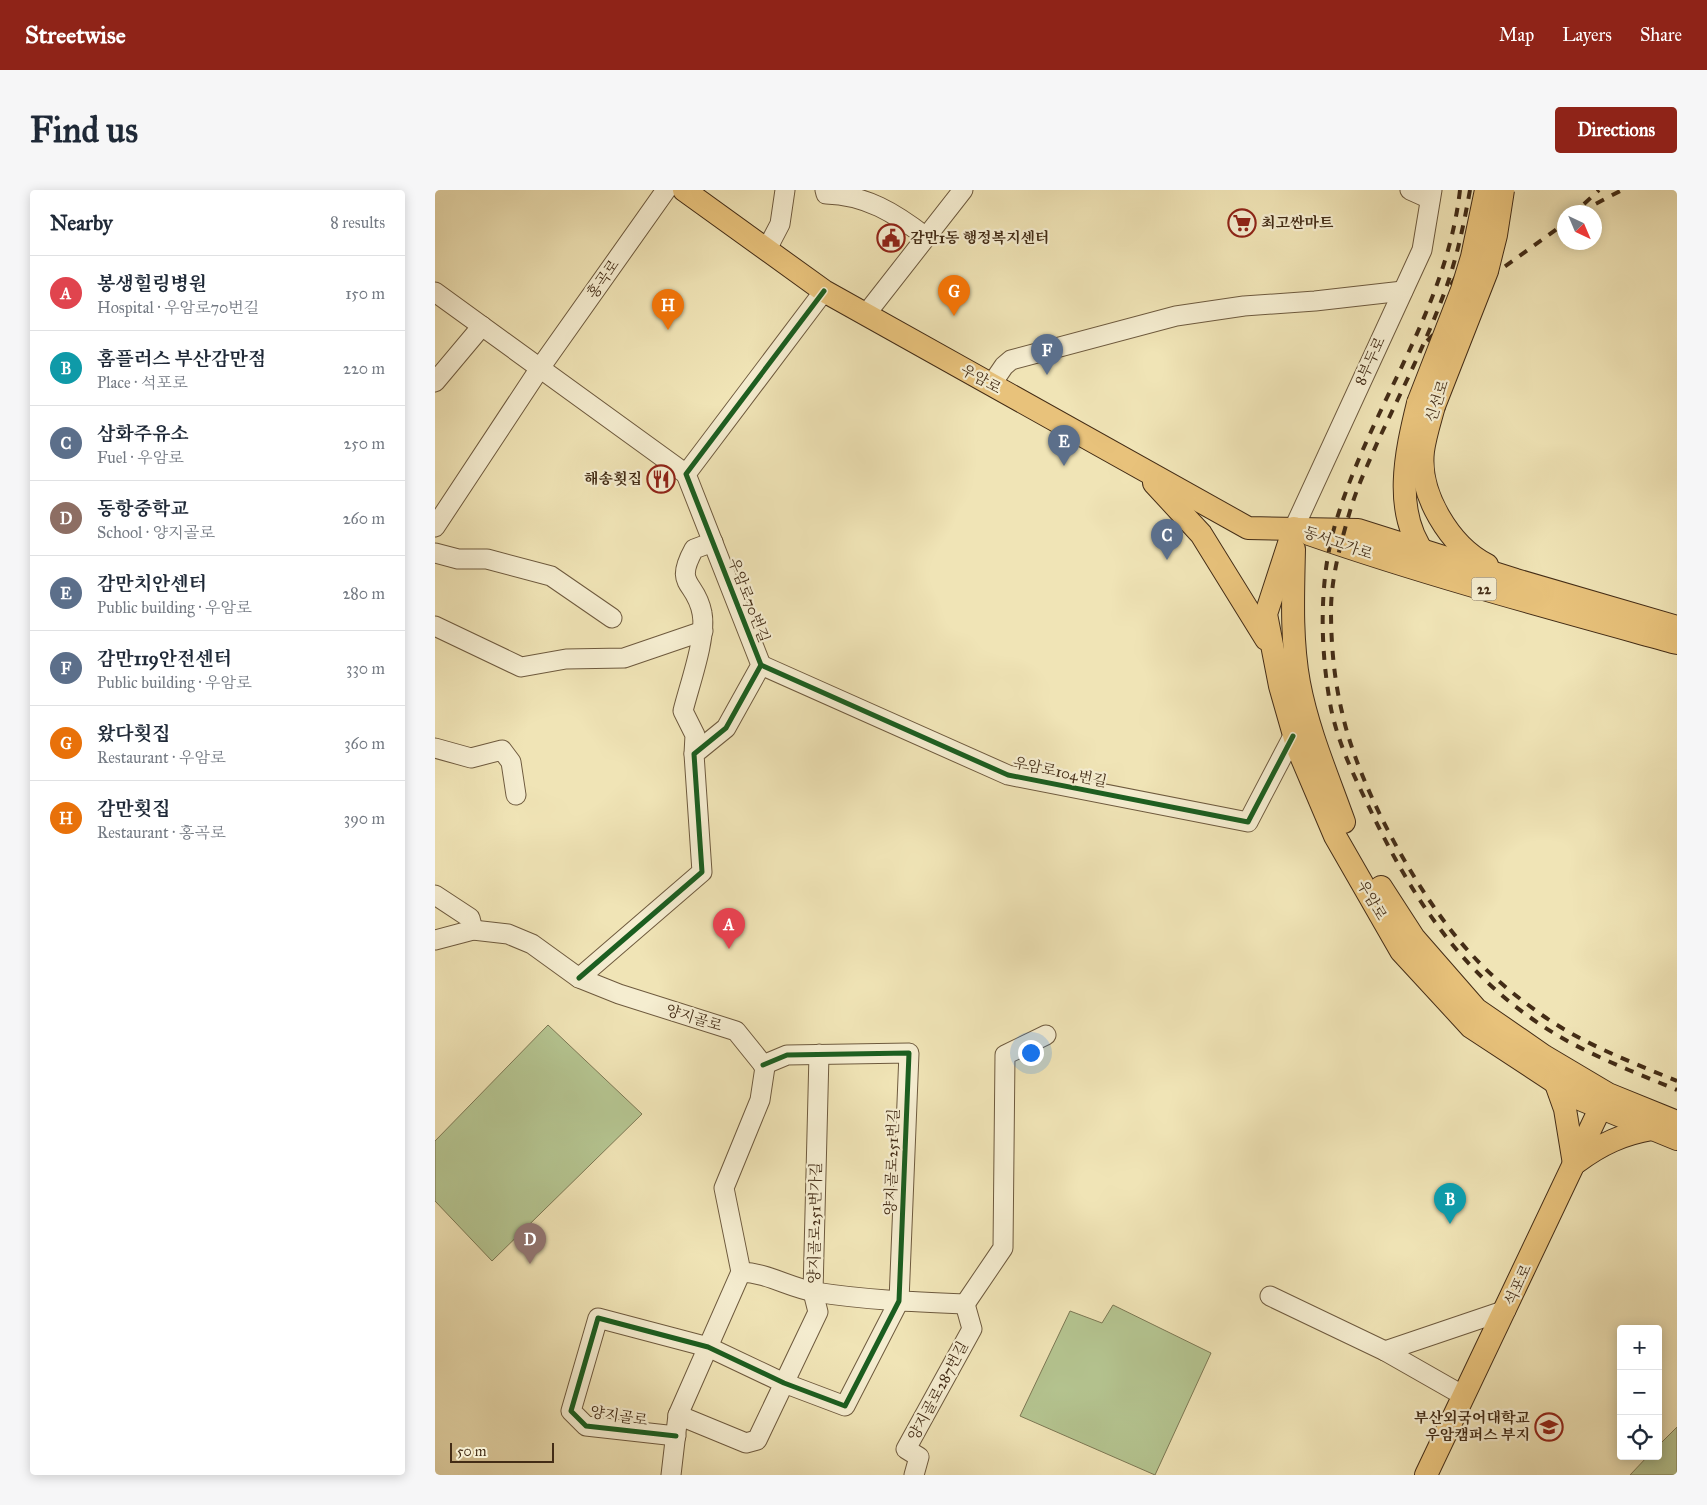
<!DOCTYPE html>
<meta charset="utf-8">
<style>
body{margin:0;font-family:"IM FELL Great Primer","Noto Serif KR",serif;background:#f6f6f7;color:#1f2937}
.controls{position:absolute;right:15px;bottom:15px;display:grid;overflow:hidden;border-radius:5px;box-shadow:0 2px 12px #0003}
.controls button{width:45px;height:45px;display:grid;place-items:center;padding:0;border:0;border-bottom:1px solid #e0e1e3;background:#fff;color:#1f2937;font:25px sans-serif}
.compass{position:absolute;left:1122px;top:15px;width:45px;height:45px;border-radius:50%;background:#fff;box-shadow:0 2px 12px #0003;rotate:136deg}
.scale{position:absolute;left:15px;bottom:12px;width:104px;box-sizing:border-box;padding-left:5px;border:2px solid #432c16;border-top:0;font-size:14px;line-height:18px;white-space:nowrap;color:#432c16;-webkit-text-stroke:4px #f5edd0;paint-order:stroke}
.you{position:absolute;left:595px;top:862px;width:18px;height:18px;margin:-12px;border:4px solid #fff;border-radius:50%;background:#1a73e8;box-shadow:0 0 0 8px #1a73e833}
.badge{display:grid;place-items:center;width:32px;height:32px;border-radius:50%;background:#8f2418;color:#fff;font-size:16px;font-weight:700}
.pin{position:absolute;translate:-50% -41px;filter:drop-shadow(0 1px 2px #0008)}
.pin::after{content:'';position:absolute;top:26px;width:18px;height:15px;background:inherit;clip-path:polygon(0 0,100% 0,50% 100%)}
.list{margin:0;padding:0;list-style:none}
h2{display:flex;justify-content:space-between;align-items:center;height:65px;margin:0;padding:0 20px;font-size:21px}
h2 small{font-size:16px;font-weight:400;color:#747a83}
.list li{display:grid;grid-template-columns:32px 1fr auto;gap:15px;align-items:center;box-sizing:border-box;height:75px;padding:0 20px;border-top:1px solid #e0e1e3}
.list b{display:block;font-size:19px;white-space:nowrap}
.list p{margin:0;font-size:16px;white-space:nowrap;color:#747a83}
.list em{font-size:16px;font-style:normal;color:#747a83}
.icon{flex:none;width:28px;height:28px;fill:none;stroke:currentColor;stroke-width:2;stroke-linecap:round;stroke-linejoin:round}
.map{position:relative;flex:none;width:1242px;height:1285px;overflow:hidden;border-radius:5px}
header{display:flex;align-items:center;gap:30px;box-sizing:border-box;height:70px;padding:0 25px;background:#8f2418;color:#fff}
header strong{font-size:24px}
nav{display:flex;gap:28px;margin-inline-start:auto;font-size:18px}
.intro{display:flex;align-items:center;justify-content:space-between;box-sizing:border-box;height:120px;padding:0 30px}
h1{margin:0;font-size:35px}
.button{padding:12px 22px;border-radius:5px;background:#8f2418;color:#fff;font-size:18px;font-weight:700}
main{display:flex;gap:30px;padding:0 30px}
aside{flex:1;background:#fff;border-radius:5px;box-shadow:0 2px 12px #0003}
.map>svg:first-child{display:block}
.green{fill:#b5c591;stroke:#7c7854}
.lines{fill:none;stroke-linecap:round;stroke-linejoin:round}
.minor-casing{stroke:#6e5a3e;stroke-width:21}
.major-casing{stroke:#432c16;stroke-width:24}
.minor{stroke:#f5edd0;stroke-width:19}
.major{stroke:#e8c27b;stroke-width:22}
.rail{stroke:#432c16;stroke-width:4;stroke-dasharray:9 9;stroke-linecap:butt}
.major-bridge-casing{stroke:#432c16;stroke-width:24;stroke-linecap:butt}
.major-bridge{stroke:#e8c27b;stroke-width:22}
.cycleway-casing{stroke:#f5edd0;stroke-width:8}
.cycleway{stroke:#1b5e20;stroke-width:5}
.labels{text-anchor:middle;dominant-baseline:central;stroke-width:4.5;stroke-linejoin:round;paint-order:stroke}
.shield{fill:#f5edd0;stroke:#78664e;stroke-width:1}
.shield-label{font-size:14px;font-weight:bold;fill:#432c16}
.poi-label{font-size:15px;font-weight:bold;fill:#432c16;stroke:#f5edd0;text-anchor:start}
.street-label{font-size:15px;fill:#432c16;stroke:#f5edd0}
</style>
<header>
<strong>Streetwise</strong>
<nav><a>Map</a><a>Layers</a><a>Share</a></nav>
</header>
<div class="intro"><h1>Find us</h1><a class="button">Directions</a></div>
<main>
<aside>
<h2>Nearby<small>8 results</small></h2>
<ul class="list">
<li><span class="badge" style="background:#e0444e">A</span><div><b>봉생힐링병원</b><p>Hospital · 우암로70번길</p></div><em>150 m</em></li>
<li><span class="badge" style="background:#0f9aa8">B</span><div><b>홈플러스 부산감만점</b><p>Place · 석포로</p></div><em>220 m</em></li>
<li><span class="badge" style="background:#5c6f8a">C</span><div><b>삼화주유소</b><p>Fuel · 우암로</p></div><em>250 m</em></li>
<li><span class="badge" style="background:#8d6e63">D</span><div><b>동항중학교</b><p>School · 양지골로</p></div><em>260 m</em></li>
<li><span class="badge" style="background:#5c6f8a">E</span><div><b>감만치안센터</b><p>Public building · 우암로</p></div><em>280 m</em></li>
<li><span class="badge" style="background:#5c6f8a">F</span><div><b>감만119안전센터</b><p>Public building · 우암로</p></div><em>330 m</em></li>
<li><span class="badge" style="background:#e8710a">G</span><div><b>왔다횟집</b><p>Restaurant · 우암로</p></div><em>360 m</em></li>
<li><span class="badge" style="background:#e8710a">H</span><div><b>감만횟집</b><p>Restaurant · 홍곡로</p></div><em>390 m</em></li>
</ul>
</aside>
<div class="map">
<svg width="1242" height="1285" viewBox="0 0 1242 1285">
<rect width="100%" height="100%" fill="#f0e4b6"/>
<filter id="stains"><feTurbulence type="fractalNoise" baseFrequency=".004" numOctaves="4"/><feColorMatrix values="0 0 0 0 .2 0 0 0 0 .09 0 0 0 0 .02 0 0 0 .5 -.17"/></filter>
<radialGradient id="worn" r=".72"><stop offset=".6" stop-color="#630" stop-opacity="0"/><stop offset="1" stop-color="#630" stop-opacity=".3"/></radialGradient>
<g class="green">
<path d="M 113,835 L 207,924 L 57,1071 L 0,1011 L 0,951 Z"/>
<path d="M 678,1115 L 776,1163 L 720,1285 L 585,1226 L 635,1121 L 667,1133 Z"/>
<path d="M 1242,1237 L 1242,1285 L 1195,1285 L 1213,1266 L 1223,1266 L 1223,1256 Z"/>
</g>
<g class="lines">
<g class="minor-casing">
<g id="minor">
<path d="M 390,0 L 391,4 C 431,5 460,23 491,47"/>
<path d="M 975,0 L 995,9"/>
<path d="M 332,59 L 345,34 L 350,0"/>
<path d="M 0,102 L 251,284"/>
<path d="M 431,124 L 528,0"/>
<path d="M 0,192 L 47,136"/>
<path d="M 556,195 L 569,176 L 576,170 L 741,126 L 809,116 L 880,111 L 968,101"/>
<path d="M 0,337 L 105,178 L 231,0"/>
<path d="M 859,338 L 987,60 L 997,0"/>
<path d="M 0,363 L 23,369 L 52,369 L 116,386 L 177,428"/>
<path d="M 0,436 L 86,477 L 131,469 L 189,468 L 268,441"/>
<path d="M 326,475 L 573,585 L 813,632 L 858,546"/>
<path d="M 0,558 L 36,568 L 67,560 L 76,572 L 81,605"/>
<path d="M 259,564 L 260,545 L 248,521 C 254,496 272,447 267,423 C 261,390 238,397 259,359 L 278,352"/>
<path d="M 0,705 L 35,728 L 38,740"/>
<path d="M 0,750 L 38,740 L 73,744 L 97,754 L 144,788 L 184,804 L 301,841 L 330,877 L 325,910 L 289,998 L 306,1082 L 243,1225 L 236,1285"/>
<path d="M 144,788 L 267,682 L 259,564 L 291,538 L 326,475 L 251,284 L 389,101"/>
<path d="M 306,1082 C 333,1083 355,1098 380,1102 C 430,1110 480,1112 530,1114"/>
<path d="M 835,1106 L 950,1161 L 1029,1206"/>
<path d="M 530,1114 L 568,1058 L 570,865 L 611,845"/>
<path d="M 950,1161 L 1071,1120"/>
<path d="M 243,1225 L 311,1253 L 322,1250 L 383,1122 L 378,1102 L 384,864"/>
<path d="M 241,1246 L 151,1236 L 136,1221 L 163,1128 L 273,1157 L 349,1193 L 410,1216 L 464,1111 L 474,863 L 352,865 L 328,875"/>
<path d="M 479,1285 L 484,1267 L 471,1259 L 537,1139 L 530,1114"/>
</g>
</g>
<g class="major-casing">
<g id="major">
<path d="M 249,0 L 389,101 L 813,338 L 923,340 L 1081,390 L 1242,437"/>
<path d="M 983,213 C 971,262 957,323 991,366"/>
<path d="M 999,216 C 995,231 990,246 988,261 C 983,304 1015,356 1052,375"/>
<path d="M 719,293 L 766,344 L 831,449"/>
<path d="M 859,338 L 831,424 L 845,496 L 863,559 L 900,646 L 966,761 L 1036,837 L 1147,910 L 1242,949"/>
<path d="M 874,344 C 995,386 1119,419 1242,453"/>
<path d="M 859,359 C 858,404 856,449 864,493 C 873,541 893,587 909,632"/>
<path d="M 946,697 L 979,748 L 1041,819 L 1109,866 L 1173,904 L 1242,932"/>
<path d="M 1120,891 L 1130,919 L 1139,974"/>
<path d="M 1142,972 C 1166,954 1188,944 1217,939"/>
<path d="M 991,1285 L 1172,904"/>
</g>
</g>
<use href="#minor" class="minor"/>
<use href="#major" class="major"/>
<g class="rail">
<path d="M 1025,0 C 1011,123 934,218 900,335 C 884,391 885,456 895,513 C 901,548 917,582 933,615 C 972,698 1019,774 1096,828 C 1140,860 1192,879 1242,900"/>
<path d="M 1035,0 C 1028,39 1020,77 1005,114 C 987,161 964,206 943,251 C 933,274 922,297 915,321 C 906,352 896,388 896,421 C 896,454 899,489 907,522 C 923,597 985,710 1038,766 C 1058,788 1083,808 1107,825 C 1148,854 1196,872 1242,891"/>
<path d="M 1149,14 L 1164,0"/>
<path d="M 1145,22 L 1187,0"/>
<path d="M 1016,95 L 1072,0"/>
<path d="M 992,151 L 1061,83 L 1130,33"/>
</g>
<g class="major-bridge-casing">
<g id="major-bridge">
<path d="M 983,213 L 1027,100 L 1037,67 L 1051,0"/>
<path d="M 999,216 L 1052,81 L 1061,45 L 1068,0"/>
</g>
</g>
<use href="#major-bridge" class="major-bridge"/>
<g class="cycleway-casing">
<g id="cycleway">
<path d="M 326,475 L 573,585 L 813,632 L 858,546"/>
<path d="M 144,788 L 267,682 L 259,564 L 291,538 L 326,475 L 251,284 L 389,101"/>
<path d="M 241,1246 L 151,1236 L 136,1221 L 163,1128 L 273,1157 L 349,1193 L 410,1216 L 464,1111 L 474,863 L 352,865 L 328,875"/>
</g>
</g>
<use href="#cycleway" class="cycleway"/>
</g>
<defs>
<g id="supermarket-ring" transform="scale(1.4375)"><circle r="9.5" fill="#f5edd0" stroke="#8f2418" stroke-width="1.5"/><path d="M-6-5.5h2.5l.6 2H6L4.5 2H-2.5L-4.4-4H-6ZM-1.5 3.2a1.3 1.3 0 1 0 .1 0ZM3 3.2a1.3 1.3 0 1 0 .1 0Z" fill="#8f2418"/></g>
<g id="civic-ring" transform="scale(1.4375)"><circle r="9.5" fill="#f5edd0" stroke="#8f2418" stroke-width="1.5"/><path d="M-.6-6.5H3V-4.5H.6V-3L4-1V1h2V6H-6V1h2V-1L-.6-3ZM-1.2 2.5V6h2.4V2.5Z" fill="#8f2418"/></g>
<g id="restaurant-ring" transform="scale(1.4375)"><circle r="9.5" fill="#f5edd0" stroke="#8f2418" stroke-width="1.5"/><path d="M-5-6h1v4h1v-4h1v4h1v-4h1v5L-1.5 .5V6h-2V.5L-5-1ZM5-6V6H3V1.5H1.5Q1.5-4 5-6Z" fill="#8f2418"/></g>
<g id="university-ring" transform="scale(1.4375)"><circle r="9.5" fill="#f5edd0" stroke="#8f2418" stroke-width="1.5"/><path d="M0-5L7-2L0 1L-7-2ZM-4 1L0 2.5L4 1V4Q0 6-4 4Z" fill="#8f2418"/></g>
</defs>
<g fill-rule="evenodd">
<use href="#supermarket-ring" x="807" y="33"/>
<use href="#civic-ring" x="456" y="48"/>
<use href="#restaurant-ring" x="226" y="289"/>
<use href="#university-ring" x="1114" y="1237"/>
</g>
<g class="labels">
<rect class="shield" x="1036.5" y="387.5" width="25" height="23" rx="4"/>
<g class="shield-label">
<text x="1049" y="399">22</text>
</g>
<g class="poi-label">
<text x="826" y="33">최고싼마트</text>
<text x="475" y="48">감만1동 행정복지센터</text>
<text x="207" y="289" text-anchor="end">해송횟집</text>
<text x="1095" y="1228" text-anchor="end">부산외국어대학교<tspan x="1095" dy="17">우암캠퍼스 부지</tspan></text>
</g>
<g class="street-label">
<text transform="translate(168 89) rotate(-55)">홍곡로</text>
<text transform="translate(935 171) rotate(-65)">8부두로</text>
<text transform="translate(546 189) rotate(29)">우암로</text>
<text transform="translate(1002 211) rotate(-72)">신선로</text>
<text transform="translate(903 353) rotate(19)">동서고가로</text>
<text transform="translate(314 410) rotate(69)">우암로70번길</text>
<text transform="translate(625 582) rotate(12)">우암로104번길</text>
<text transform="translate(937 710) rotate(60)">우암로</text>
<text transform="translate(259 828) rotate(17)">양지골로</text>
<text transform="translate(457 972) rotate(-88)">양지골로251번길</text>
<text transform="translate(380 1033) rotate(-89)">양지골로251번가길</text>
<text transform="translate(1083 1095) rotate(-65)">석포로</text>
<text transform="translate(503 1201) rotate(-62)">양지골로287번길</text>
<text transform="translate(184 1226) rotate(9)">양지골로</text>
</g>
</g>
<rect width="100%" height="100%" filter="url(#stains)"/>
<rect width="100%" height="100%" fill="url(#worn)"/>
</svg>
<div class="controls">
<button>+</button>
<button>−</button>
<button><svg class="icon" aria-label="locate" viewBox="0 0 24 24"><circle cx="12" cy="12" r="6"/><path d="M12 2v4M12 18v4M2 12h4M18 12h4"/></svg></button>
</div>
<svg class="compass" viewBox="-18 -18 36 36"><path d="M0-13l5 13h-10z" fill="#e53935"/><path d="M0 13l5-13h-10z" fill="#747a83"/></svg>
<div class="scale">50 m</div>
<div class="you"></div>
<div class="pin badge" style="left:294px;top:759px;background:#e0444e">A</div>
<div class="pin badge" style="left:1015px;top:1034px;background:#0f9aa8">B</div>
<div class="pin badge" style="left:732px;top:370px;background:#5c6f8a">C</div>
<div class="pin badge" style="left:95px;top:1074px;background:#8d6e63">D</div>
<div class="pin badge" style="left:629px;top:276px;background:#5c6f8a">E</div>
<div class="pin badge" style="left:612px;top:185px;background:#5c6f8a">F</div>
<div class="pin badge" style="left:519px;top:126px;background:#e8710a">G</div>
<div class="pin badge" style="left:233px;top:140px;background:#e8710a">H</div>
</div>
</main>
